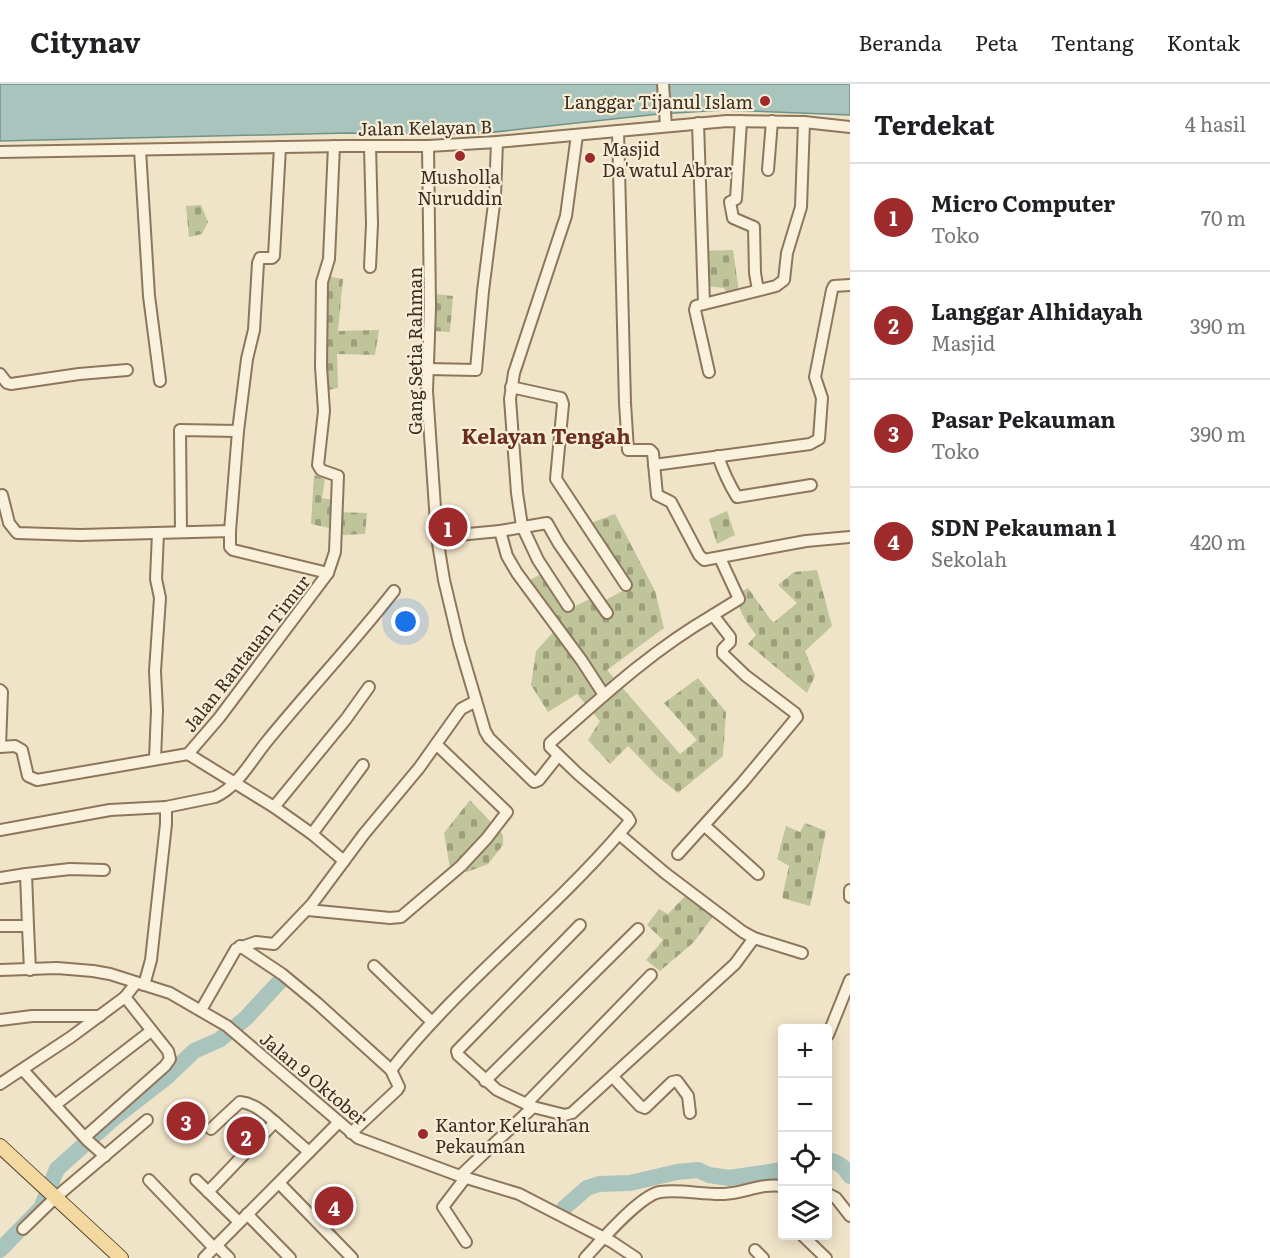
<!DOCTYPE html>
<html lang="id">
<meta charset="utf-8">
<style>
body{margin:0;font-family:Literata,serif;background:#f6f6f6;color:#202124}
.controls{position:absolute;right:18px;bottom:18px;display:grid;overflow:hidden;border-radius:6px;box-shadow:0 3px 15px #0003}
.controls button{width:54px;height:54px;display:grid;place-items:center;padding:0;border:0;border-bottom:2px solid #e0e0e0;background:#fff;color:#202124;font:30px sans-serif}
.you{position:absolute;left:406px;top:538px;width:21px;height:21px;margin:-15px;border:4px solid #fff;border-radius:50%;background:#1a73e8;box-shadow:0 0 0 9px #1a73e833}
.badge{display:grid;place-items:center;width:39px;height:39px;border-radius:50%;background:#9e2a2b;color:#fff;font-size:20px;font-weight:700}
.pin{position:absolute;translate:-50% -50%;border:3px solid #fff;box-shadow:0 2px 6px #0006}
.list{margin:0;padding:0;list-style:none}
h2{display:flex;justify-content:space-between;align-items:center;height:78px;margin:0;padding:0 24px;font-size:26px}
h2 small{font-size:20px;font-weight:400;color:#757577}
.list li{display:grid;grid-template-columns:39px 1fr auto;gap:18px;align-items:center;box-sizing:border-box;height:108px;padding:0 24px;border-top:2px solid #e0e0e0}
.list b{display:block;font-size:22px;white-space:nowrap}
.list p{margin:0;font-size:20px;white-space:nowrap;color:#757577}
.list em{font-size:20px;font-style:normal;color:#757577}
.icon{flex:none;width:33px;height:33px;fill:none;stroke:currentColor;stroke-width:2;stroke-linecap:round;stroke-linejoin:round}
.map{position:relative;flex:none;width:850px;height:1174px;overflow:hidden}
header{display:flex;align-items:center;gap:36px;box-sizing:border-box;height:84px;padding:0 30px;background:#fff;border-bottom:2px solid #e0e0e0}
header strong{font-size:28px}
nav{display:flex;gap:33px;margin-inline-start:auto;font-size:21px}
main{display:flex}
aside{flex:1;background:#fff}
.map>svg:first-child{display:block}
.cemetery{fill:url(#cemetery-stones)}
.water{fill:#a9c4bc;stroke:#6f938a;stroke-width:1.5}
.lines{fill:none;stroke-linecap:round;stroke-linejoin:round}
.river{stroke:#a9c4bc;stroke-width:16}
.minor-casing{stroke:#8d765c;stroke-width:14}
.major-casing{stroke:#5b4430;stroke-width:16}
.minor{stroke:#faf1dc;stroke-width:10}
.major{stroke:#f3d9a0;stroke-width:14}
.poi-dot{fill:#9e2a2b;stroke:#f7eed8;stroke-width:2}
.labels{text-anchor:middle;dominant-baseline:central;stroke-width:4.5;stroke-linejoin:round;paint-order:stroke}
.poi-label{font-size:18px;fill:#3d2e20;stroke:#f7eed8;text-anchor:start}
.street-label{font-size:18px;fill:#3d2e20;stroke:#f7eed8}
.quarter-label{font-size:21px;font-weight:bold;fill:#6b2e1e;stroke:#f7eed8}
</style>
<header>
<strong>Citynav</strong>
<nav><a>Beranda</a><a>Peta</a><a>Tentang</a><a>Kontak</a></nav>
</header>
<main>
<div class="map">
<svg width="850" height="1174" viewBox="0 0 850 1174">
<defs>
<pattern id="cemetery-stones" width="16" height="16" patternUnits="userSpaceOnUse" patternTransform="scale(1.5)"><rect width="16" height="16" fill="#bfc49a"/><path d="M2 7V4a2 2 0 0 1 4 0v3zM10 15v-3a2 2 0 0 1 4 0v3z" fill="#9ca07d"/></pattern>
</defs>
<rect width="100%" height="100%" fill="#f0e4c8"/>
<g class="cemetery">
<path d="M 201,121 L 208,138 L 202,150 L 189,153 L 186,122 Z"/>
<path d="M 733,166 L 739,208 L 727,209 L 724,204 L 707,202 L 705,167 Z"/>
<path d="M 326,192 L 343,195 L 338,247 L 379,246 L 375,271 L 337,270 L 338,304 L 328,306 L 325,290 Z"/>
<path d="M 434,210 L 453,212 L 450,248 L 433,247 Z"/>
<path d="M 314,391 L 325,395 L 322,414 L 334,416 L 336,428 L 367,429 L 365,450 L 342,451 L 333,445 L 311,440 Z"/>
<path d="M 727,427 L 735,451 L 717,460 L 709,435 Z"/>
<path d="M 615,430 L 655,507 L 664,544 L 607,586 L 680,670 L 697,656 L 664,619 L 698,594 L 726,628 L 723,672 L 678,709 L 657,692 L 628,662 L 610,680 L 588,656 L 600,637 L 577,610 L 548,628 L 531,601 L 536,567 L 559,542 L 526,498 L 543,489 L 567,526 L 592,514 L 604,517 L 628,504 L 588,440 Z"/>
<path d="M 817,486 L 832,542 L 805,567 L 815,592 L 807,609 L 748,560 L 756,551 C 746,537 737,527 739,509 L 748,504 L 773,539 L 797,519 L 778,501 L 794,488 Z"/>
<path d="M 470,716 L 503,751 L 503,761 L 488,780 L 467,788 L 450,784 L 444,749 Z"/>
<path d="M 805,739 L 826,747 L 810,822 L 782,814 L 789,782 L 777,775 L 786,742 L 800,748 Z"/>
<path d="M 688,809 L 714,831 L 694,858 L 660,887 L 646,876 L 663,856 L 647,841 L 659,825 L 668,830 Z"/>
</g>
<path class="water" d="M 0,0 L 850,0 L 850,31 L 724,26 L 659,30 L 477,50 L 347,49 L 0,57 Z"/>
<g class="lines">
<g class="river">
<path d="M 828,1077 C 837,1076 845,1084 850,1092"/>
<path d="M 564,1124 L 587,1104 L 599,1100 L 630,1099 L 677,1088 L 698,1086 L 709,1091 L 729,1094 L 782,1086"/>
<path d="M 0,1166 L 41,1124 L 57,1085 L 113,1035 L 167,993 L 194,967 L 219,956 L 246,934 L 282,895"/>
</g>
<g class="minor-casing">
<g id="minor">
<path d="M 663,0 L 666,42"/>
<path d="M 741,37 L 736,115 L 730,118 L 733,134 L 754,143 L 755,189 L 758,206"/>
<path d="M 698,39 L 704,219"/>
<path d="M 618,47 L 625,319 L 628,366 L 650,366 L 653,369 L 657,411 L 671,418 L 699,471 L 704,476 L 806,457 L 850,453"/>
<path d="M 370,62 L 372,140 L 370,183"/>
<path d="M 428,62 L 430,223 L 427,307 L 437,453 L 444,496 L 459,559 L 485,647 L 489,654 L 534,698 L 539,696 L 558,672"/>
<path d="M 140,66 L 149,212 L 160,297"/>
<path d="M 0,68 L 344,62 L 428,62 L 497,58 L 727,37 L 804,38 L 850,43"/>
<path d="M 768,86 L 772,37"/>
<path d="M 428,285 L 476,286 L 483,207 L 495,112 L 497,58"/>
<path d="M 709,288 L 695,226 L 696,222 L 776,202 L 784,196 L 787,169 L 801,123 L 804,38"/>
<path d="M 0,290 L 7,299 L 11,300 L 79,290 L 127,286"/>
<path d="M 511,303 L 561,314 L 563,320 L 556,395 L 626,501"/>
<path d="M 718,372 C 723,387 729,400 737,413 L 811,401"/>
<path d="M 654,381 L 810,360 L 819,355 L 822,314 L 815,293 L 832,206 L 834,202 L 850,201"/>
<path d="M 2,411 L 9,439 L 17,449 L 80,451 L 230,447 L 230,463 L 233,466 L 328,489"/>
<path d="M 230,447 L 238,347 L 247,275 L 254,246 L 258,179 L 260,174 L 272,174 L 274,172 L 280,63"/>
<path d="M 500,447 L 547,439 L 559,460 L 607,529"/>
<path d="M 181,448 L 180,346 L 238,347"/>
<path d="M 437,453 L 500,447 L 507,472 L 517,489 L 582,577 L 604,611"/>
<path d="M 568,522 L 538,476 L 522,442 L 517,409 L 510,315 L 514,289 L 566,132 L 577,51"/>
<path d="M 713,531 C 651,567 603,612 550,659 L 550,663 L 578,690 L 627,732 L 630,737 L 619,750 L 665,789 L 743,848 L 754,854 L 802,869"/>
<path d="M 0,606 L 2,608 L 0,662"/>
<path d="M 0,663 L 15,662 L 22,666 L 28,692 L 37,696 L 188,670 L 219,634 L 328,489 L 335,468 L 338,392 L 321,386 L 318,381 L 324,327 L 321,283 L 322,198 L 329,175 L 334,62"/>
<path d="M 188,670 L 274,723 L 346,635 L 369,603"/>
<path d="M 155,675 L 157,626 L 155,587 L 160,514 L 156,495 L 158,449"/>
<path d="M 274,723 L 312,750"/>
<path d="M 705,742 L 758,790"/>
<path d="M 0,746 L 110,726 L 166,723 L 215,713 C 238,703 252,675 268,656 C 309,606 354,558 394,507"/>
<path d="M 678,770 L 743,698 L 797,633 L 795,629 L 746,592 L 723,570 L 723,565 L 730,558 L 730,553 L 713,531 L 739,515 L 720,474"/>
<path d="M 344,777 L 312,750 L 363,681"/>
<path d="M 26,790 L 70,785 L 104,786"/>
<path d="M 0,794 L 26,790 L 28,842"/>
<path d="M 850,806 L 850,813"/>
<path d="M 308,826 L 390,834 L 401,833 L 461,782 L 487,754 L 507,728 L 436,660"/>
<path d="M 0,842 L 28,842 L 30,886"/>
<path d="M 240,862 L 282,890 L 317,919 L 391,986 L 399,1003 L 397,1006 L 351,1049"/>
<path d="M 374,882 L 432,938"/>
<path d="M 0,886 L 57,884 L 93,887 L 110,890 L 170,909 L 227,942 L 358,1054 L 460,1092 L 519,1110 L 612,1158 L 636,1174"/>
<path d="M 144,901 L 151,876 L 166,740 L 166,723"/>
<path d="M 201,926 L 236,865 L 256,858 L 274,860 L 312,820 L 364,750 L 419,684 L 461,625 L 476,617"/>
<path d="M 0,936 L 32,932 L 100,932"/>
<path d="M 828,951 L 850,896"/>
<path d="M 23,986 L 87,1056 L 105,1072"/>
<path d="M 391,986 C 459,900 547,833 619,750"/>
<path d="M 613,993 L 640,1022 L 645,1024 L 672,998 L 677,997 L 688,1012 L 690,1029"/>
<path d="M 485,997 L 638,845"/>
<path d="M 0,1000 L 71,953 L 125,913 L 136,899"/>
<path d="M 526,1020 L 651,891"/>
<path d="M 55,1021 L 151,947"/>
<path d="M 533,1023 L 565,1031 L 572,1029 L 735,880 L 754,854"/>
<path d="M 211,1045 L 240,1018 C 254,1019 264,1029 275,1038"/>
<path d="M 85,1053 L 165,982 L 170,975 L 168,967 L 125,913"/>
<path d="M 460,1092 L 533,1023 L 497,1006 L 458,971 L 457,967 L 580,841"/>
<path d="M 149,1096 L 214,1164"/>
<path d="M 196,1096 L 239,1138"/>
<path d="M 279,1099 L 352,1174"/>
<path d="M 208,1108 L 275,1038 L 309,1068"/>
<path d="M 828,1110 L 836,1114 L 850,1132"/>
<path d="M 247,1130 L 290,1174"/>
<path d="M 23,1145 L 56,1113 L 147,1036"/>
<path d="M 803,1152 L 826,1174"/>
<path d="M 466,1158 L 443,1123 L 466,1093"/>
<path d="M 217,1162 L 229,1174"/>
<path d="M 755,1166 L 763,1174"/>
<path d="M 204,1174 L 338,1039"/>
<path d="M 585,1174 C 600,1158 640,1111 660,1108 C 681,1105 703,1111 724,1110 C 745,1109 761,1099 782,1102"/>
</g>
</g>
<g class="major-casing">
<path id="major" d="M 0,1062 L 121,1174"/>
</g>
<use href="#minor" class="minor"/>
<use href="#major" class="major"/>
</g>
<g class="poi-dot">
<circle cx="765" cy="17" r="6"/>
<circle cx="460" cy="72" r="6"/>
<circle cx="590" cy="74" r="6"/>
<circle cx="423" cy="1050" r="6"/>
</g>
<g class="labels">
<g class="poi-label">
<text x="753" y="17" text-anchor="end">Langgar Tijanul Islam</text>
<text x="602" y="64">Masjid<tspan x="602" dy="21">Da'watul Abrar</tspan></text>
<text x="460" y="92" text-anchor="middle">Musholla<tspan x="460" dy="21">Nuruddin</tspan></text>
<text x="435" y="1040">Kantor Kelurahan<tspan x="435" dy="21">Pekauman</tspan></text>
</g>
<g class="street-label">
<text transform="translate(425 43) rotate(-1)">Jalan Kelayan B</text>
<text transform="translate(414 267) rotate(-90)">Gang Setia Rahman</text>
<text transform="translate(246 569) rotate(-52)">Jalan Rantauan Timur</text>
<text transform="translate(314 994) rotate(40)">Jalan 9 Oktober</text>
</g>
<g class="quarter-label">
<text x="546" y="350">Kelayan Tengah</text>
</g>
</g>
</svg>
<div class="controls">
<button>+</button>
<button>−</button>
<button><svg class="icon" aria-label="locate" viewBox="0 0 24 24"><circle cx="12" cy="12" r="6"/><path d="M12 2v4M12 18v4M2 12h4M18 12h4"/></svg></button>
<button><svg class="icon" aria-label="layers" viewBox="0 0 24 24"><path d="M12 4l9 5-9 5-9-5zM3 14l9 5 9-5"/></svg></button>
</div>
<div class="you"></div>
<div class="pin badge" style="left:448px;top:443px">1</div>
<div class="pin badge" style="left:246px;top:1052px">2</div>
<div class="pin badge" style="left:186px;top:1037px">3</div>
<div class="pin badge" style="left:334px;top:1122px">4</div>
</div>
<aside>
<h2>Terdekat<small>4 hasil</small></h2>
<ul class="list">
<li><span class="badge">1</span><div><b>Micro Computer</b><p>Toko</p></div><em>70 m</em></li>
<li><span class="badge">2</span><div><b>Langgar Alhidayah</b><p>Masjid</p></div><em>390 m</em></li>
<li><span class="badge">3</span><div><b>Pasar Pekauman</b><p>Toko</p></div><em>390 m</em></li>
<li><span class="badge">4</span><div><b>SDN Pekauman 1</b><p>Sekolah</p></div><em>420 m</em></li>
</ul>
</aside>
</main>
